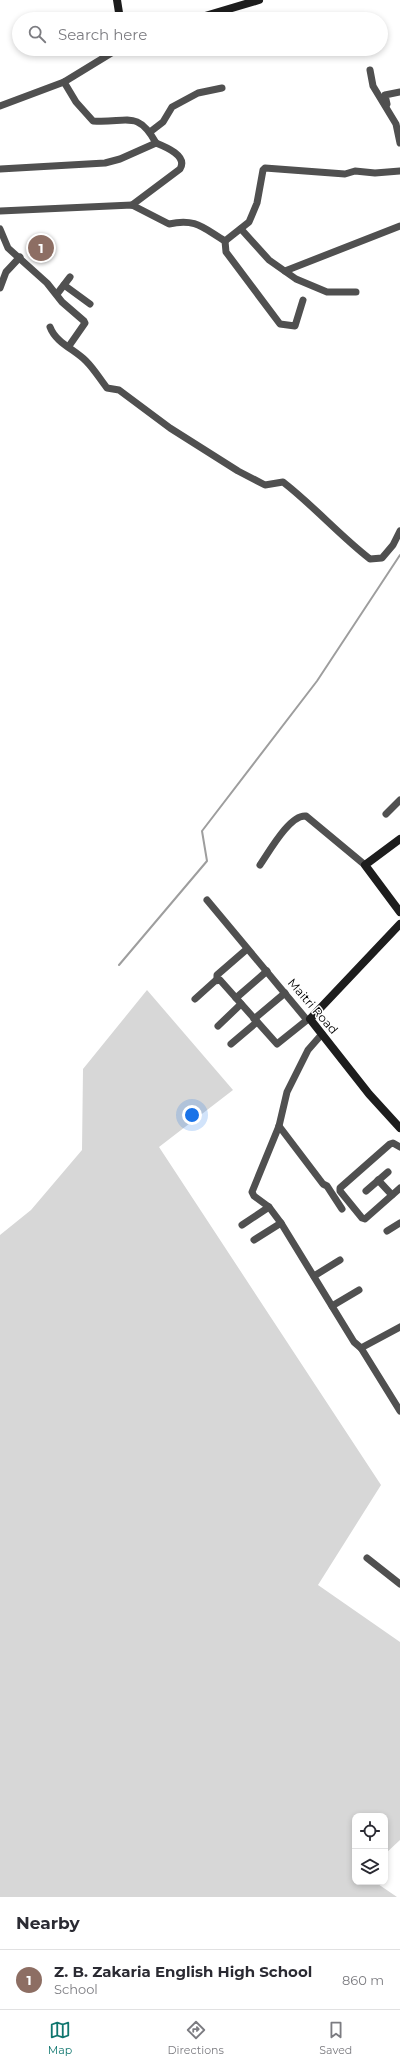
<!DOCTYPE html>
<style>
body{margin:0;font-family:Montserrat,sans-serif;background:#f2f2f3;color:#2b2b33}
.controls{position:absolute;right:12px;bottom:12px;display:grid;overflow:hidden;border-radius:8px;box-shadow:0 2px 6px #0003}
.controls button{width:36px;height:36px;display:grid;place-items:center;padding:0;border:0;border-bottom:1px solid #e1e1e2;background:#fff;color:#2b2b33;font:20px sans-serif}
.you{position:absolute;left:192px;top:1115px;width:14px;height:14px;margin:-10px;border:3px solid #fff;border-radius:50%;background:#1a73e8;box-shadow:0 0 0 6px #1a73e833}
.badge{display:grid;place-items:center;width:26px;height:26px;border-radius:50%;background:#0f766e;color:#fff;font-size:13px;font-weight:700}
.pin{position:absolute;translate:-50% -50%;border:2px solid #fff;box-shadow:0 1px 4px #0006}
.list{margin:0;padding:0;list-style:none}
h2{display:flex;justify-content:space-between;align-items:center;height:52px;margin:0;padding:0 16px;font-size:17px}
h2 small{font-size:13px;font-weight:400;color:#7c7c81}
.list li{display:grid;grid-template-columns:26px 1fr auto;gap:12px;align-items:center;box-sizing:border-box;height:60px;padding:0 16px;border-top:1px solid #e1e1e2}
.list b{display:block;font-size:15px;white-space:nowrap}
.list p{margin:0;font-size:13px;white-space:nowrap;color:#7c7c81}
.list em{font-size:13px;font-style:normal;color:#7c7c81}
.icon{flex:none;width:22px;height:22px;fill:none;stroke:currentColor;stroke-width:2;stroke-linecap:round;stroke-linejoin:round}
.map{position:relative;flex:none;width:400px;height:1897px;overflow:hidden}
.search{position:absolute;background:#fff;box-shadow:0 2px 6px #0003;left:12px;right:12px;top:12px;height:44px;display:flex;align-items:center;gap:10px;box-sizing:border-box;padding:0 14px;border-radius:22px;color:#7c7c81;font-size:15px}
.sheet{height:112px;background:#fff}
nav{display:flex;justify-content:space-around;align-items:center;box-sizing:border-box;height:56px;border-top:1px solid #e1e1e2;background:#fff;font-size:11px;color:#7c7c81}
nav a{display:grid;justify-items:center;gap:2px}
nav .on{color:#0f766e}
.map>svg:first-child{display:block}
.green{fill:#d7d7d7}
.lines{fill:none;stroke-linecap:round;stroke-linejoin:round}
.stream{stroke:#9e9e9e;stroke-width:2}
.street{stroke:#505050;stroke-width:7}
.secondary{stroke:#1d1d1d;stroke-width:8}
.labels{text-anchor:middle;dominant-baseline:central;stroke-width:3;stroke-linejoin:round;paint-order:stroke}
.street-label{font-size:12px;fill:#000;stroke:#fff}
</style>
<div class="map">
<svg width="400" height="1897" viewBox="0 0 400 1897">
<rect width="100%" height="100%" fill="#fff"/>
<path class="green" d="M 147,990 L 233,1090 L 159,1147 L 381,1485 L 318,1585 L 400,1642 L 400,1840 L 385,1854 L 385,1816 L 355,1816 L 355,1882 L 375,1882 L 397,1897 L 0,1897 L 0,1235 L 31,1210 L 82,1150 L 83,1069 Z"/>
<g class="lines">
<path class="stream" d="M 119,965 L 207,861 L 202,831 L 317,681 L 400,555"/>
<g class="street">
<path d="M 370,70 L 373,86 L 396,124 L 400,143"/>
<path d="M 64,82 L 76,102 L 93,121 C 125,124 137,108 156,143"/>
<path d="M 387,104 L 385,95 L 400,92"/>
<path d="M 0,106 L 64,82 L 118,49"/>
<path d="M 150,132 L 163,122 L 172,107 L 198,93 L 222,88"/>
<path d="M 0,169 L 105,163 L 120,159 L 156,143 C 166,147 188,156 180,169 L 132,205"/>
<path d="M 0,211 L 132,205 L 169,224 C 196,218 203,228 225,241 L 249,222 L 257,203 L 263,170 L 265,168 L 345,174 L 355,171 L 375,173 L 400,171"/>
<path d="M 0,229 L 8,248 L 47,283 L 62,302 L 84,321 L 85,323 L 69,346"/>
<path d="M 241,229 L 269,260 L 296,279 L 327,292 L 356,292"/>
<path d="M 225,241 L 226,252 L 280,324 L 295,326 L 303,300"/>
<path d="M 285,271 L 400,226"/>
<path d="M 64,285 L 90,304"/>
<path d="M 0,288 L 6,272 L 20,257"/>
<path d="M 57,294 L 70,277"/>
<path d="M 50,327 C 56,343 74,349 86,361 C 94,369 100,379 107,388 L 119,390 L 170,428 L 238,471 L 265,485 L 283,482 C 314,506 339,535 370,559 L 382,558 L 393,545 L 400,531"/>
<path d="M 386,814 L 400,800"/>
<path d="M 260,865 C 269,852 290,814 306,816 L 365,865"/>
<path d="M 207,900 L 307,1020 L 310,1019"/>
<path d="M 217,980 L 217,975 L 247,949"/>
<path d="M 236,998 L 267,971"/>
<path d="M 195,999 L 215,981 L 220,980 L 277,1044 L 307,1020"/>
<path d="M 254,1019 L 285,993"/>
<path d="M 218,1026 L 241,1004"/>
<path d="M 322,1034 L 308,1050 L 287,1092 L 279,1126 L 252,1192 L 254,1196 L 269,1207 L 281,1223 L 354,1342 L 361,1348 L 400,1411"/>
<path d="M 231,1044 L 257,1022"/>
<path d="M 279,1126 L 323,1184 L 327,1186 L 342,1209"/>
<path d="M 400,1147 L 393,1143 L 390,1144 L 340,1188 L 340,1191 L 362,1218 L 365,1219 L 400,1188"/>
<path d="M 378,1180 L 392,1195"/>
<path d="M 366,1191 L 388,1172"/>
<path d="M 242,1225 L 269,1207"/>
<path d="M 387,1231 L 400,1223"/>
<path d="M 254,1240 L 281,1223"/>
<path d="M 314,1276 L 340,1260"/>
<path d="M 332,1306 L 359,1290"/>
<path d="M 361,1348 L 400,1327"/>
<path d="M 367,1558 L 400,1584"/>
</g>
<g class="secondary">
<path d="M 117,0 L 120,19"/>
<path d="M 195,19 L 259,0"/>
<path d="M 400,839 L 365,865 L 400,912"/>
<path d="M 400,924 L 310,1019 L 369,1094 L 400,1128"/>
</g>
</g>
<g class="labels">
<g class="street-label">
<text transform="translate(313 1006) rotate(49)">Maitri Road</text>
</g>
</g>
</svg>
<div class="controls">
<button><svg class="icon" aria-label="locate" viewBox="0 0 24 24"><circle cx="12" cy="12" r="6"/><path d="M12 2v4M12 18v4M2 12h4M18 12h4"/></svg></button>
<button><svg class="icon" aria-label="layers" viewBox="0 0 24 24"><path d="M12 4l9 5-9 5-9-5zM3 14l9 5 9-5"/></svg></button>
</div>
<div class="you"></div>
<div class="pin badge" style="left:41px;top:248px;background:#8d6e63">1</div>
<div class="search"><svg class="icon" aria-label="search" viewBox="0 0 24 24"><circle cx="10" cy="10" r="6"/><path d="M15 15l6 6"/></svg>Search here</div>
</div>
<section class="sheet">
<h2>Nearby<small></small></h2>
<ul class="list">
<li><span class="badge" style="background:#8d6e63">1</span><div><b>Z. B. Zakaria English High School</b><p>School</p></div><em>860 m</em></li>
</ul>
</section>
<nav>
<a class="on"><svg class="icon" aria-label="map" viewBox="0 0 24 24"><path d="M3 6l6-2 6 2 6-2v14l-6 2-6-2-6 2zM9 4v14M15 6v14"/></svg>Map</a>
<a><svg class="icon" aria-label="directions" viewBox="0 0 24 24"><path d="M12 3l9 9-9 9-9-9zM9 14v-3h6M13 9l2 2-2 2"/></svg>Directions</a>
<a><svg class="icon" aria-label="saved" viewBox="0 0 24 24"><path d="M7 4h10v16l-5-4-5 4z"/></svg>Saved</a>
</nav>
